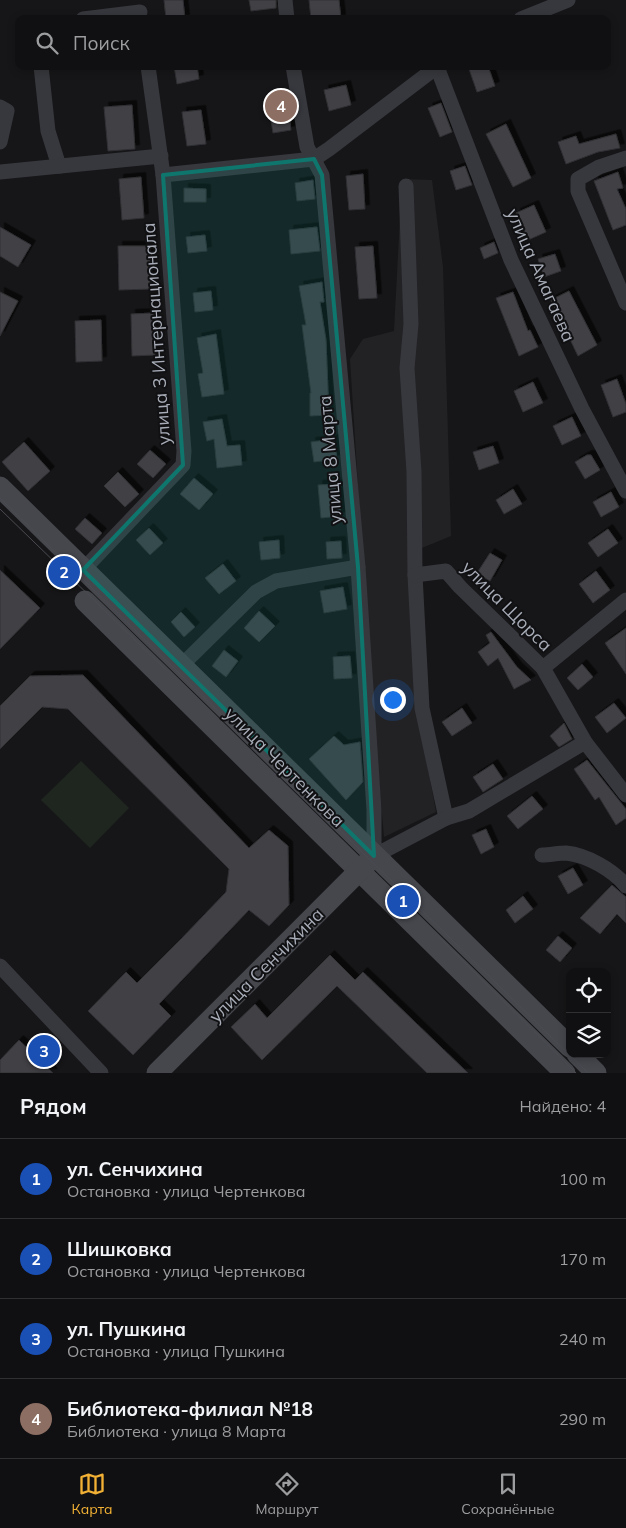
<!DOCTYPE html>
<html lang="ru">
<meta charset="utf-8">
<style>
body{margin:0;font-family:Mulish,sans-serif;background:#1e1e20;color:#f1f3f6}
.controls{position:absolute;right:15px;bottom:15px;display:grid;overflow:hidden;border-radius:10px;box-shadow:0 2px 8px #0003}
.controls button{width:45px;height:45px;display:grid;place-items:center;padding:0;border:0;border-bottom:1px solid #303032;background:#101012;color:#f1f3f6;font:25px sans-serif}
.you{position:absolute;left:392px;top:699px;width:18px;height:18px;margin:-12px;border:4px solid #fff;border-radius:50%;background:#1a73e8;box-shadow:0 0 0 8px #1a73e833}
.badge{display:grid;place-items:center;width:32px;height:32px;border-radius:50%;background:#f2b134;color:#fff;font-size:16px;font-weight:700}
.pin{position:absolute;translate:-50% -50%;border:2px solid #fff;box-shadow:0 1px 5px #0006}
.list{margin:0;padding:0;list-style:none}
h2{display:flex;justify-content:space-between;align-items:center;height:65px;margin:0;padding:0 20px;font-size:21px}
h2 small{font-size:16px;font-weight:400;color:#9c9d9f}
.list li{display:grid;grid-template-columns:32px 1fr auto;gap:15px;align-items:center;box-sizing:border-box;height:80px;padding:0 20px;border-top:1px solid #303032}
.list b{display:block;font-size:19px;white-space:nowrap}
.list p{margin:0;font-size:16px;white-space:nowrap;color:#9c9d9f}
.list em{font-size:16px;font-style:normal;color:#9c9d9f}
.icon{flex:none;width:28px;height:28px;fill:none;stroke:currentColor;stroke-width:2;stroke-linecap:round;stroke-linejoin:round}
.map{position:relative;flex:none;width:626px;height:1073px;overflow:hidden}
.search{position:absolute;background:#101012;box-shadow:0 2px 8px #0003;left:15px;right:15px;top:15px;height:55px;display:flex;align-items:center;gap:12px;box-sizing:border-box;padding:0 18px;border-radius:10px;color:#9c9d9f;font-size:19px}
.sheet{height:385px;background:#101012}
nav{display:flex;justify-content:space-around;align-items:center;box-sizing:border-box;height:70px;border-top:1px solid #303032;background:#101012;font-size:14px;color:#9c9d9f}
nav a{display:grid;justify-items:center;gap:2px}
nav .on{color:#f2b134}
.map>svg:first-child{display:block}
.built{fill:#222225}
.green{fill:#1e261f}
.building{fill:#404145;stroke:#303034;filter:url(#shadow)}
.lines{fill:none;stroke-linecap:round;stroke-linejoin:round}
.street{stroke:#37383d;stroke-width:15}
.secondary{stroke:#45474d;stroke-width:21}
.tram{stroke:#4a4c52;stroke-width:1}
.marked{fill:#0f766e;fill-opacity:0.2;stroke:#0f766e;stroke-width:4;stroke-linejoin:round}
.labels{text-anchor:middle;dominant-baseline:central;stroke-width:4;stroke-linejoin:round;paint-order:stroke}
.street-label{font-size:18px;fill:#a8adb8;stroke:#111113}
</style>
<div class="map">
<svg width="626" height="1073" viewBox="0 0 626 1073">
<defs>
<filter id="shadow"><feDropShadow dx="4.5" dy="-4.5" stdDeviation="0" flood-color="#0009"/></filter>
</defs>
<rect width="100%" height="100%" fill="#161618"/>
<path class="built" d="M 402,179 L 432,180 L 443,267 L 451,536 L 412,552 L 418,713 L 436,812 L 384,837 L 370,677 L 350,359 L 363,339 L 394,331 Z"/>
<path class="green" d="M 81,761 L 129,808 L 90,848 L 41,800 Z"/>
<g class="building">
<path d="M 164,0 L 183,0 L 185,19 L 166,19 Z"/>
<path d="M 249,0 L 276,0 L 276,8 L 251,11 Z"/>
<path d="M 309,0 L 339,0 L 341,19 L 311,19 Z"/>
<path d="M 174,66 L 197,66 L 199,79 L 177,84 Z"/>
<path d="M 468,66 L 488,66 L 495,86 L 477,92 Z"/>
<path d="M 346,85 L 351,105 L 329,111 L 324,90 Z"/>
<path d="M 287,99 L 291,130 L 273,133 L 268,102 Z"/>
<path d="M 441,103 L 452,132 L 440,137 L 428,108 Z"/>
<path d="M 132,105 L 135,149 L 108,151 L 104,107 Z"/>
<path d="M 201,110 L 206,144 L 187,146 L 182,112 Z"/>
<path d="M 506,124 L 531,178 L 513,187 L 486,134 Z"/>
<path d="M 616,134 L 620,148 L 598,152 L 566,164 L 558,142 L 576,136 L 579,144 Z"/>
<path d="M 465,166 L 472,185 L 456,190 L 450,171 Z"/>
<path d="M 618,172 L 623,188 L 617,189 L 626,209 L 626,225 L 613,230 L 594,181 Z"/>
<path d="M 363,174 L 365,209 L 349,210 L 346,176 Z"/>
<path d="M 141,177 L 144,218 L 122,220 L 119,179 Z"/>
<path d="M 313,180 L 315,199 L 297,201 L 295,183 Z"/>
<path d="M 184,188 L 206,189 L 206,202 L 184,202 Z"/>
<path d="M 534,205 L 546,232 L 528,240 L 516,213 Z"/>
<path d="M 0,227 L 31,245 L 18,267 L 0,256 Z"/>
<path d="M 317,227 L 320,251 L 291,254 L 289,230 Z"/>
<path d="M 205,235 L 207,251 L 188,253 L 186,237 Z"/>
<path d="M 494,242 L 498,253 L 484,259 L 480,248 Z"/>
<path d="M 118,246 L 150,246 L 151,289 L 119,290 Z"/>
<path d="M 373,246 L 377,298 L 359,299 L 355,247 Z"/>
<path d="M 555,254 L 561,271 L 544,277 L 538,259 Z"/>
<path d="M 322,282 L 324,302 L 320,302 L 326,340 L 329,415 L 310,416 L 310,393 L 311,393 L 302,325 L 306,325 L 299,286 Z"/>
<path d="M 211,291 L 213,310 L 195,312 L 193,293 Z"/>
<path d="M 569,291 L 597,345 L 578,356 L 551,300 Z"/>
<path d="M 0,292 L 18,301 L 0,336 Z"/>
<path d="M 513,292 L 528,331 L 530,330 L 538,347 L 519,356 L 496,298 Z"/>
<path d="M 153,313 L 155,355 L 132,356 L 131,314 Z"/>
<path d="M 101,320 L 102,361 L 76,362 L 75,321 Z"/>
<path d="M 216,334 L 224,394 L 202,397 L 198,374 L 203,373 L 197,338 Z"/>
<path d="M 617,379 L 626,404 L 626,412 L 613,417 L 601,385 Z"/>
<path d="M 533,382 L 543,403 L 523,412 L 514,391 Z"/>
<path d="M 572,417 L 581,436 L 562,445 L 553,426 Z"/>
<path d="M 222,419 L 227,446 L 240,445 L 242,465 L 217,468 L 214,439 L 207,441 L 203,422 Z"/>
<path d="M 334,439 L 337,459 L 314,462 L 311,442 Z"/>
<path d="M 24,442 L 50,471 L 28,491 L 2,462 Z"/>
<path d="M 493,446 L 499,463 L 479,470 L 473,452 Z"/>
<path d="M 150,450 L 166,464 L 153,478 L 137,464 Z"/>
<path d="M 587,455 L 591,455 L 600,470 L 585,479 L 575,462 Z"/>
<path d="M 118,472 L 139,494 L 125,507 L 104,486 Z"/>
<path d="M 194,478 L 213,494 L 199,510 L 180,494 Z"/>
<path d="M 338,484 L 341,516 L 321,518 L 318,485 Z"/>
<path d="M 513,489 L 522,504 L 504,514 L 496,500 Z"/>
<path d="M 611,492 L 619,507 L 601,517 L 593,502 Z"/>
<path d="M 85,518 L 102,533 L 92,544 L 75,529 Z"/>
<path d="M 149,528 L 163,543 L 150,555 L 136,540 Z"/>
<path d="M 608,529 L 618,543 L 598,557 L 588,543 Z"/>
<path d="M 279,540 L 280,558 L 261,560 L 259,542 Z"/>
<path d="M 341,541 L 342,558 L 327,559 L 326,542 Z"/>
<path d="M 490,553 L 502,560 L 490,581 L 477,573 Z"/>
<path d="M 223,564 L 236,581 L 219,594 L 205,578 Z"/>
<path d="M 0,570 L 40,608 L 0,649 Z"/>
<path d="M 596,571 L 610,590 L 593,603 L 579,584 Z"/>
<path d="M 343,587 L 347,609 L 324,613 L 320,591 Z"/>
<path d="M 259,611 L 275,626 L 259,642 L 244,628 Z"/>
<path d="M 181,612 L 195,627 L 184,637 L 171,622 Z"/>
<path d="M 626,628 L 626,674 L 605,643 Z"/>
<path d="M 491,632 L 517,667 L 531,680 L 514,689 L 498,658 L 488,666 L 478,652 L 490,643 L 486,635 Z"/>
<path d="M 224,650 L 238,661 L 226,677 L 212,666 Z"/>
<path d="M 350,656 L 352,678 L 334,679 L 333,657 Z"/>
<path d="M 582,664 L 593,677 L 578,690 L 567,678 Z"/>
<path d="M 83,675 L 249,848 L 269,830 L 288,846 L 289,905 L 269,926 L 249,910 L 159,1004 L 171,1016 L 133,1055 L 88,1011 L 126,972 L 137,983 L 181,939 L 226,892 L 229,869 L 68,709 L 42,707 L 0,749 L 0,706 L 30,676 Z"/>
<path d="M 614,703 L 626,718 L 607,733 L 595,717 Z"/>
<path d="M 462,708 L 472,723 L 452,736 L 442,722 Z"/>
<path d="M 564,723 L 572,739 L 559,747 L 550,736 Z"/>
<path d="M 334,736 L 344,745 L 360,742 L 363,782 L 346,800 L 309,759 Z"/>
<path d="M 587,760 L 626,809 L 626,818 L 616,825 L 599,797 L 595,800 L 574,769 Z"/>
<path d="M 493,764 L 503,779 L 483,792 L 473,777 Z"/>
<path d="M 532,796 L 543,809 L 518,829 L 507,816 Z"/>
<path d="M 486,829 L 494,847 L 481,854 L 472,835 Z"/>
<path d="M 573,868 L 583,885 L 568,894 L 558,876 Z"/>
<path d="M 612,885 L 626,897 L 626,923 L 617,914 L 600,934 L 580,918 Z"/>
<path d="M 523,896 L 533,909 L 515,923 L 506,910 Z"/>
<path d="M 558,936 L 572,948 L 560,962 L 546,950 Z"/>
<path d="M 330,955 L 355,980 L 363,972 L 468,1073 L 427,1073 L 337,986 L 262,1060 L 231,1027 L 255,1004 L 267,1018 Z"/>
<path d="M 19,1040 L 53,1073 L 0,1073 L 0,1060 Z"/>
</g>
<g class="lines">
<g class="street">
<path d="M 285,0 L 287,19"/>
<path d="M 83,19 L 140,12"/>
<path d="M 521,19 L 568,0"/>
<path d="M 41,66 L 48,131 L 59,166"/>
<path d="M 293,66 L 307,147 L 322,175 L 358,567 L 374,810 L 374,856 L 446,818 L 422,708 L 415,575 L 414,472 L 407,368 L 411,324 L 406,186"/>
<path d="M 437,67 L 511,260 L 582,409 L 626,491"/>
<path d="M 0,107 L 7,111 L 0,142"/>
<path d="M 626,158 L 599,167 L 578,179 L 578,191 L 626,303"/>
<path d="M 0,172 L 161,156"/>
<path d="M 163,175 L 314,159 L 329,149 L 438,66"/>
<path d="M 83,570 L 183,465 L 184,451 L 163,175 L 148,66"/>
<path d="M 415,575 L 446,571 L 460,587 L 543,668 L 585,742 L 626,795"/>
<path d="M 182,665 L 256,592 L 276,581 L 358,567"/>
<path d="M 543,668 L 626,600"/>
<path d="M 446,818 L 469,811 L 585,742"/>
<path d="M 542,855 C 550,855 558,853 566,853 C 587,855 613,870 626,886"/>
<path d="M 0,966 L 101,1073"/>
</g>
<g class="secondary">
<path d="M 0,487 L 570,1047"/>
<path d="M 85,601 L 565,1073"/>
<path d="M 577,1054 L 596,1073"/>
<path d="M 157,1073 L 369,861"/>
</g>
<g class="tram">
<path d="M 0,498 L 588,1073"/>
<path d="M 0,509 L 167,671"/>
<path d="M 439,937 L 576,1073"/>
</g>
</g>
<path class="marked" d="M 314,159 L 322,175 L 358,567 L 374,856 L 83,570 L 183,465 L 163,175 Z"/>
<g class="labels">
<g class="street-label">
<text transform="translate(541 275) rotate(66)">улица Амагаева</text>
<text transform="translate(156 334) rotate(-94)">улица 3 Интернационала</text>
<text transform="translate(330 460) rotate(-95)">улица 8 Марта</text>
<text transform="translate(507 606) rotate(45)">улица Щорса</text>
<text transform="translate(285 767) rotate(45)">улица Чертенкова</text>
<text transform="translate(266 965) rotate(-45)">улица Сенчихина</text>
</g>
</g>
</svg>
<div class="controls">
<button><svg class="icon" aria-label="locate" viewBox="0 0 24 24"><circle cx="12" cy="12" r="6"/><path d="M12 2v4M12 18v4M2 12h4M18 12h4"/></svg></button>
<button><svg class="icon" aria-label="layers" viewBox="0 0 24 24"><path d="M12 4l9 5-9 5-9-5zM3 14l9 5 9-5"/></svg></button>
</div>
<div class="you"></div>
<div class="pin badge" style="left:403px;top:901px;background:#1a4fb4">1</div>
<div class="pin badge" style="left:64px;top:572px;background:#1a4fb4">2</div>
<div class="pin badge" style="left:44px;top:1051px;background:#1a4fb4">3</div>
<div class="pin badge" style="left:281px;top:106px;background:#8d6e63">4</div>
<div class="search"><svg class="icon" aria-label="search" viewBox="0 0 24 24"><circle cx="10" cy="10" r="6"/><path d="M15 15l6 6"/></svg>Поиск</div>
</div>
<section class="sheet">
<h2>Рядом<small>Найдено: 4</small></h2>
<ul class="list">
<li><span class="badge" style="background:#1a4fb4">1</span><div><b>ул. Сенчихина</b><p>Остановка · улица Чертенкова</p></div><em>100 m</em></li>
<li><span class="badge" style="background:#1a4fb4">2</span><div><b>Шишковка</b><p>Остановка · улица Чертенкова</p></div><em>170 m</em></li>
<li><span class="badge" style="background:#1a4fb4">3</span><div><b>ул. Пушкина</b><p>Остановка · улица Пушкина</p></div><em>240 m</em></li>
<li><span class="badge" style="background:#8d6e63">4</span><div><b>Библиотека-филиал №18</b><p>Библиотека · улица 8 Марта</p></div><em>290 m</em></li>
</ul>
</section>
<nav>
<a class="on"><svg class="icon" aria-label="map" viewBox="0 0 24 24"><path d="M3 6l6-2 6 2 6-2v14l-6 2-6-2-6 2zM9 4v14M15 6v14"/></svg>Карта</a>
<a><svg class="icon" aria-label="directions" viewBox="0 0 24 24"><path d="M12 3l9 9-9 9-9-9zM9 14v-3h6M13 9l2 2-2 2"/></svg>Маршрут</a>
<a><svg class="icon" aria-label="saved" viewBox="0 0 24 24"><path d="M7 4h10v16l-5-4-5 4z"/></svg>Сохранённые</a>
</nav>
